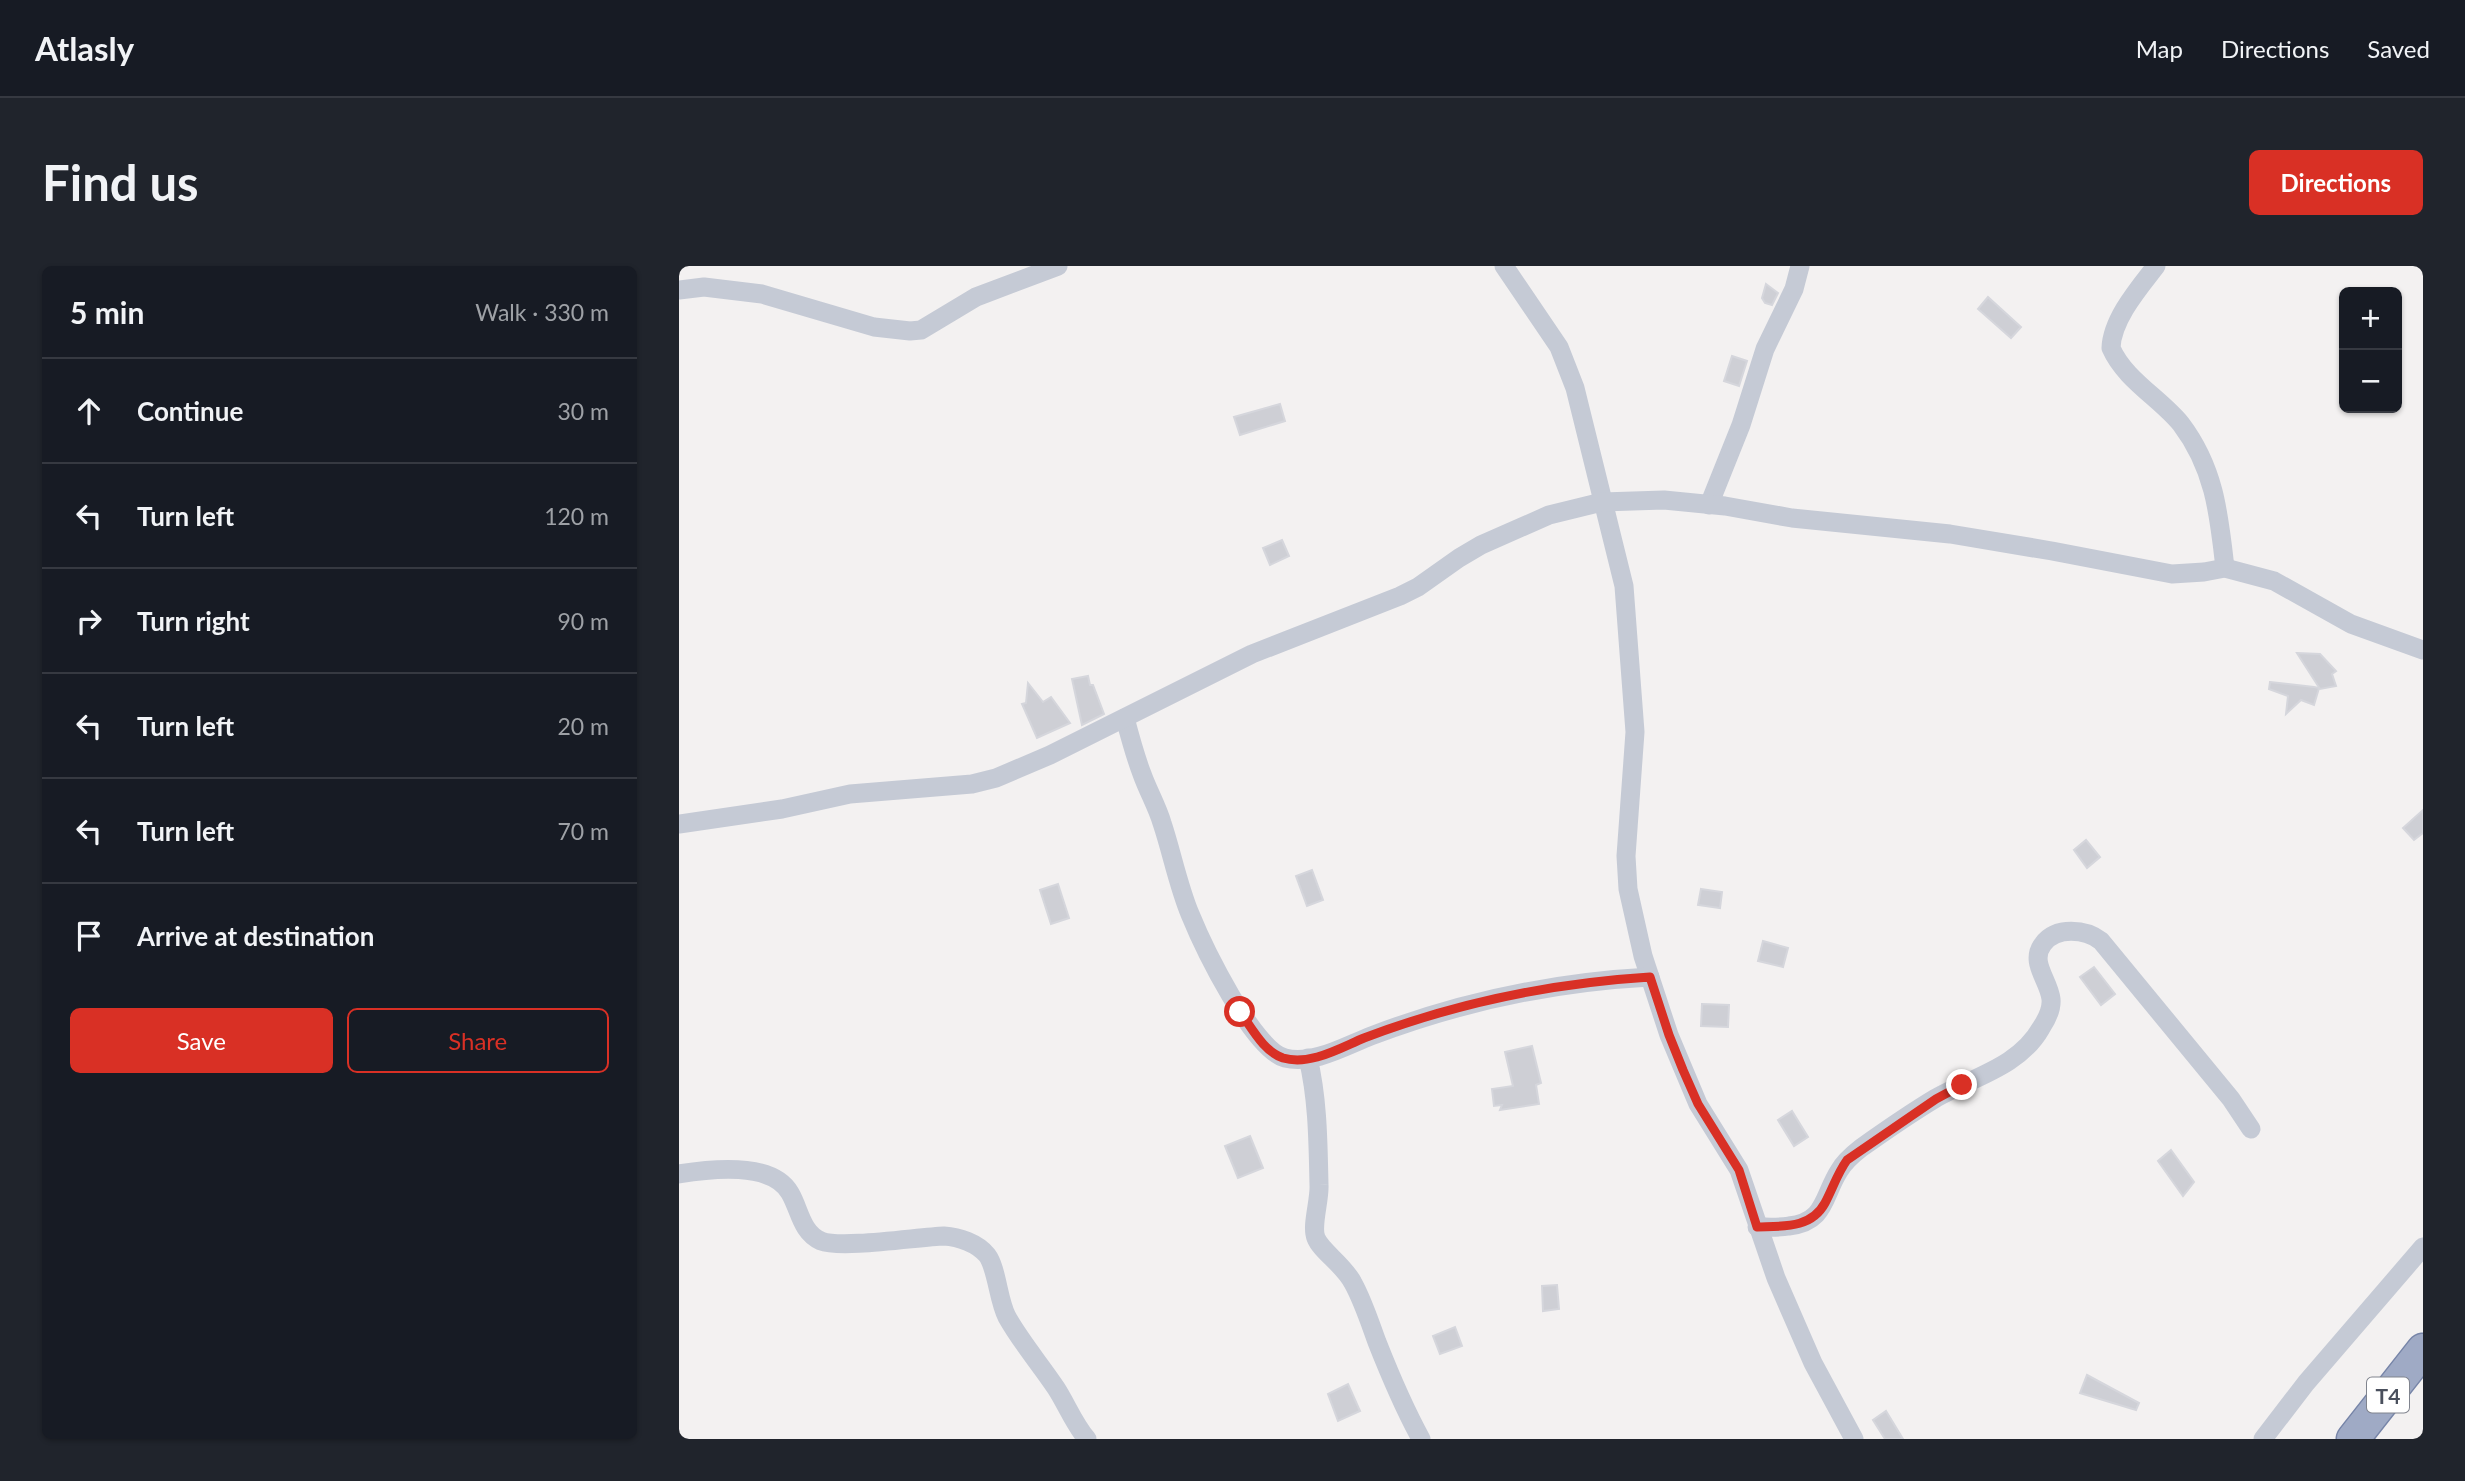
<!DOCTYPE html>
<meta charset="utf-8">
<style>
body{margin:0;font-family:Lato,sans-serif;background:#20242c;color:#f1f3f6}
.controls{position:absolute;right:21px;top:21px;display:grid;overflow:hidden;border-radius:10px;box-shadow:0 2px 5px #0004}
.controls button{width:63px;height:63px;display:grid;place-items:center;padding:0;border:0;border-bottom:2px solid #363941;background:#171b24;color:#f1f3f6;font:35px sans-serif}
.stop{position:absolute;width:21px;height:21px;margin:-16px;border:5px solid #d93025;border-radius:50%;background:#fff}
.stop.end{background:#d93025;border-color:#fff;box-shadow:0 2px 7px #0008}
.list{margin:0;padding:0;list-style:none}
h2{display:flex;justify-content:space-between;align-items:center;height:91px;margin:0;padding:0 28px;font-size:30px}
h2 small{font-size:23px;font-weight:400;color:#9ea1a6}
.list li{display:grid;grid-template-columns:46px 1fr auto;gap:21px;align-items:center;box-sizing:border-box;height:105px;padding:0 28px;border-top:2px solid #363941}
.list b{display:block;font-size:26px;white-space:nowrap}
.list em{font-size:23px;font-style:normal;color:#9ea1a6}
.actions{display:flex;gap:14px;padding:21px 28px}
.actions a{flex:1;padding:16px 0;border:2px solid #d93025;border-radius:10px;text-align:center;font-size:24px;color:#d93025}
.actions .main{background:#d93025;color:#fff}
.icon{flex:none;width:38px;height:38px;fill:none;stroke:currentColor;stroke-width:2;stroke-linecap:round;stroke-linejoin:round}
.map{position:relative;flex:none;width:1744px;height:1173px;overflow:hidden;border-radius:10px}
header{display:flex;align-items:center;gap:42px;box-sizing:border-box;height:98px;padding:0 35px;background:#171b24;border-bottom:2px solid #363941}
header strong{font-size:33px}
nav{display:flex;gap:38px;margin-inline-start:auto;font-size:24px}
.intro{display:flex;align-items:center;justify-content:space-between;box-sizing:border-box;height:168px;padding:0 42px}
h1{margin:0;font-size:49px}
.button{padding:18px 32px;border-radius:10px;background:#d93025;color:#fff;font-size:24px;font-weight:700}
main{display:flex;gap:42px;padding:0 42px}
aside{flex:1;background:#171b24;border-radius:10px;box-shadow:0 2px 5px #0004}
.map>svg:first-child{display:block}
.building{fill:#cecfd5;stroke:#d5d6dc;stroke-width:2}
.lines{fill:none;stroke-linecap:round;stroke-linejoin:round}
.trunk-casing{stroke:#7785a8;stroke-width:35}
.minor{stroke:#c5cad5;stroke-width:19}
.trunk{stroke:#9faac5;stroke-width:32}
.route{stroke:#d93025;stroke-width:9}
.labels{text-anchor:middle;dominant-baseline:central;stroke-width:5;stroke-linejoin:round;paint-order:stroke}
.shield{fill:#fff;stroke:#80848e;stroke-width:2}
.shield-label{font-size:21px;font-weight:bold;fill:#4a505d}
</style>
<header>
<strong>Atlasly</strong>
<nav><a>Map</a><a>Directions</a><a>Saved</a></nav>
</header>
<div class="intro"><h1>Find us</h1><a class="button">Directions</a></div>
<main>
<aside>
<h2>5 min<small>Walk · 330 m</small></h2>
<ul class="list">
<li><svg class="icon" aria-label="ahead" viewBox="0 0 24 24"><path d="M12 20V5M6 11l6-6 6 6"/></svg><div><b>Continue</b></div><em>30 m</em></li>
<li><svg class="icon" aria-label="left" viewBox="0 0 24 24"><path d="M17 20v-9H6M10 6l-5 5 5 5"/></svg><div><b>Turn left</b></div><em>120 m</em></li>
<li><svg class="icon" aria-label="right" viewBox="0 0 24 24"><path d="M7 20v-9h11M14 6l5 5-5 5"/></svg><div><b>Turn right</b></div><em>90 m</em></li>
<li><svg class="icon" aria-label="left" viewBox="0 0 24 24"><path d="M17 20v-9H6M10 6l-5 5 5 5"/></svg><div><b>Turn left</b></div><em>20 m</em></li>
<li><svg class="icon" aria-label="left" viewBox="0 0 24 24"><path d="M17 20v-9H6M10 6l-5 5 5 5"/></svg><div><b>Turn left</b></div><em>70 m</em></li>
<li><svg class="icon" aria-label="arrive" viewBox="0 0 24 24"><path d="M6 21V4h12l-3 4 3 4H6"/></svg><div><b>Arrive at destination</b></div></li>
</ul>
<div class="actions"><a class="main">Save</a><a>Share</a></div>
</aside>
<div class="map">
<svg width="1744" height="1173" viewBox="0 0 1744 1173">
<rect width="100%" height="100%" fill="#f3f1f1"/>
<g class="building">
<path d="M 1087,18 L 1099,27 L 1093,39 L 1086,37 L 1083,32 Z"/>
<path d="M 1309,31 L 1342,61 L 1332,72 L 1299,43 Z"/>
<path d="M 1053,90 L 1068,95 L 1060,120 L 1045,115 Z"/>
<path d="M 601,138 L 606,155 L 561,169 L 555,151 Z"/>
<path d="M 603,274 L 610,290 L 591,299 L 584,282 Z"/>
<path d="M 1618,387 L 1641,388 L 1657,405 L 1653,408 L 1657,420 L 1641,423 Z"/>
<path d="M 409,410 L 411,419 L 414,419 L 425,448 L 403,459 L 393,413 Z"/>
<path d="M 1591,416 L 1635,421 L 1640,422 L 1635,439 L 1622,434 L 1607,448 L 1609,430 L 1590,423 Z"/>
<path d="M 349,417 L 364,436 L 372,431 L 391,457 L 358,472 L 343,438 L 347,437 Z"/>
<path d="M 1744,544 L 1744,567 L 1735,574 L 1724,562 Z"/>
<path d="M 1407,574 L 1421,591 L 1408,602 L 1395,584 Z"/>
<path d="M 633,604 L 644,634 L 628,640 L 617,610 Z"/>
<path d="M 379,618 L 390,652 L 372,658 L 361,624 Z"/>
<path d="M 1022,623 L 1043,626 L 1041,642 L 1019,639 Z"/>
<path d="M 1084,675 L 1109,682 L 1104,701 L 1079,695 Z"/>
<path d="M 1415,701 L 1436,728 L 1422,739 L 1401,711 Z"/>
<path d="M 1023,738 L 1050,739 L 1049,761 L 1022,760 Z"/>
<path d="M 853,780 L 862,817 L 857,819 L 860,838 L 821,844 L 823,839 L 815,840 L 813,823 L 834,820 L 826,786 Z"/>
<path d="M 1113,845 L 1129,871 L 1115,880 L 1099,854 Z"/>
<path d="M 571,870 L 584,902 L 559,912 L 546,880 Z"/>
<path d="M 1492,884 L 1515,916 L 1504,930 L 1479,895 Z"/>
<path d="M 878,1019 L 880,1043 L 864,1045 L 863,1020 Z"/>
<path d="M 776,1061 L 783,1080 L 761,1088 L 754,1070 Z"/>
<path d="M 1408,1109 L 1460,1137 L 1457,1144 L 1401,1127 Z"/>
<path d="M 669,1118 L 681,1145 L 659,1155 L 649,1128 Z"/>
<path d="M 1207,1145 L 1224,1173 L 1206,1173 L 1194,1154 Z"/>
</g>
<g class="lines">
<g class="trunk-casing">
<path id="trunk" d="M 1674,1173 L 1744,1084"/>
</g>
<g class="minor">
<path d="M 825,0 L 880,81 L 896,122 L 945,320 L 956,466 L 947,590 L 949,623 L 964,690 L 990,769 L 1019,838 L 1060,904 L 1097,1012 L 1134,1097 L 1175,1173"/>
<path d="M 1477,0 C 1460,22 1433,53 1432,82 C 1446,114 1481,132 1502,158 C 1536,203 1540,249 1546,302"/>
<path d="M 0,24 L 25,21 L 83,28 L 195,61 L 231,65 L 242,64 L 297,31 L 379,0"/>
<path d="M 1030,239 L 1062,159 L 1086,83 L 1115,23 L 1121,0"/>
<path d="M 446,452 C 451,471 456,490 463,508 C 469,525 478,540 483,557 C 493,587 499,619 511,648 C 524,680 574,784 606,792 C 634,799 666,780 692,770 C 781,736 876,716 971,711"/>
<path d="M 0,558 L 103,543 L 171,528 L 293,518 L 317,512 L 371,489 L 573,388 L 721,330 L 739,321 L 780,292 L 802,279 L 870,249 L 923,236 L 985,234 L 1046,240 L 1113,252 L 1271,268 L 1373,285 L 1493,308 L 1525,306 L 1546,302 L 1595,315 L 1672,358 L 1744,384"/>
<path d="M 629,792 C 639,834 639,877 640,919 C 641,934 632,960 637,972 C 642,985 665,999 674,1017 C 684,1035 691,1057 698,1076 C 711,1109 725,1142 742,1173"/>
<path d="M 0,908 C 30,903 93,895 111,927 C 121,944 122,966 142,975 C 162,983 239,971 265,970 C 280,971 298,977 308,989 C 318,1002 319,1034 328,1051 C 342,1076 361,1098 377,1122 C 388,1139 395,1158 408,1173"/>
<path d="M 1078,961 C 1088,961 1099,962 1110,960 C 1147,956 1144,930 1160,905 C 1165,896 1173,889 1182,882 C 1206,865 1232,847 1257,832 C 1294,811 1340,801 1362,762 C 1368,753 1373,743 1372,733 C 1370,714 1350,696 1364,678 C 1377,660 1407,663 1422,675 L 1552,833 L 1572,863"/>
<path d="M 1584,1173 L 1627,1117 L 1744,981"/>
</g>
<use href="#trunk" class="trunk"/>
</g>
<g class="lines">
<path class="route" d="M 561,746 C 573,762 584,785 604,792 C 631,800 661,782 685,772 C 777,737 874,717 971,711 L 990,769 L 1004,804 L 1019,838 L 1060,904 L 1078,961 C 1103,960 1132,963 1146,937 C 1154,922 1158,908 1168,894 L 1257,833 L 1283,819"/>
</g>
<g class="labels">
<rect class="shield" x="1688" y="1111.5" width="42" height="35" rx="5"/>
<g class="shield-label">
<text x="1709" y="1129">T4</text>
</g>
</g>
</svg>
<div class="controls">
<button>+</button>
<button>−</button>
</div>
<div class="stop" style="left:561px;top:746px"></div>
<div class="stop end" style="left:1283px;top:819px"></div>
</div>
</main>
